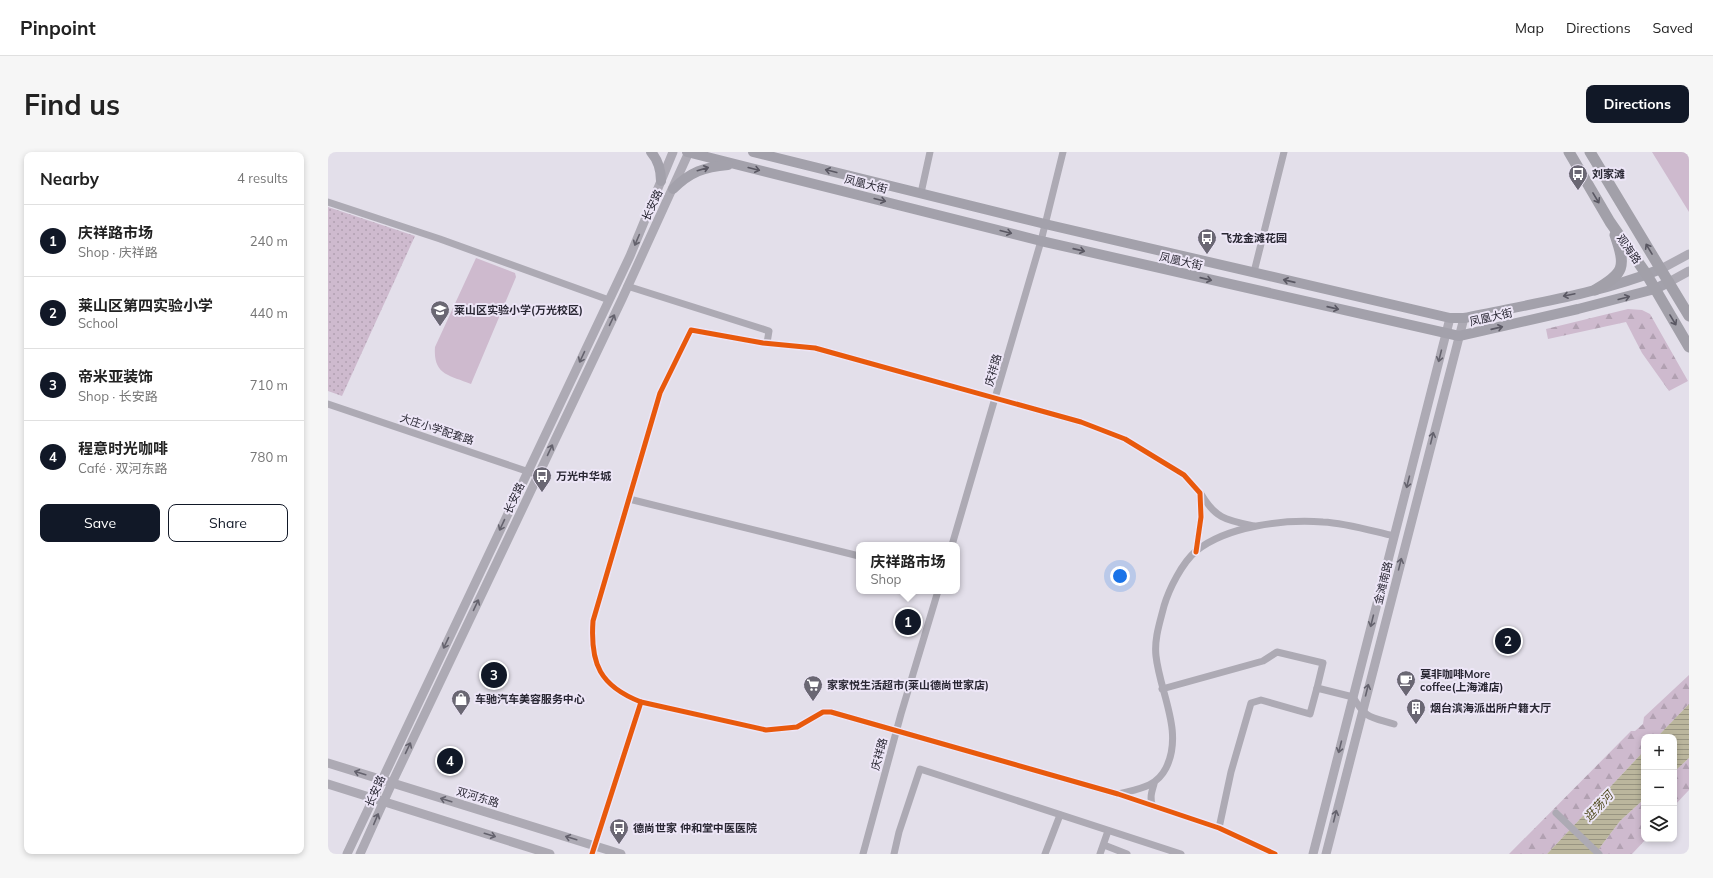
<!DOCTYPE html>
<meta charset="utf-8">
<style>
body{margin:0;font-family:Mulish,"Noto Sans SC",sans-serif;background:#f6f6f6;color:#222}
.controls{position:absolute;right:12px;bottom:12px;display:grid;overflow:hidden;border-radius:8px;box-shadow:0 2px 6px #0003}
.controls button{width:36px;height:36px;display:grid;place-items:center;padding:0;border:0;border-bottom:1px solid #e0e0e0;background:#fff;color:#222;font:20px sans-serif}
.you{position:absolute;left:792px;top:424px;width:14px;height:14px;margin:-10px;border:3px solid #fff;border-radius:50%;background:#1a73e8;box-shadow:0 0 0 6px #1a73e833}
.badge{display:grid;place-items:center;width:26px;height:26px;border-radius:50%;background:#111827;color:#fff;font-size:13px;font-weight:700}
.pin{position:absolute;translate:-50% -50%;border:2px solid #fff;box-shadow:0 1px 4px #0006}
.popup{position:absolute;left:528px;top:390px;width:104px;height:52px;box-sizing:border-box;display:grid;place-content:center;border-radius:8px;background:#fff;filter:drop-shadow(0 1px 3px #0005);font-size:13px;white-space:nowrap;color:#767676}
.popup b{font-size:15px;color:#222}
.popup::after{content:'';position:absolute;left:50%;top:100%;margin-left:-8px;border:8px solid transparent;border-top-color:#fff}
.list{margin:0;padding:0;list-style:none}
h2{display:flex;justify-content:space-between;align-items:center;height:52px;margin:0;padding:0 16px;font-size:17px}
h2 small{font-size:13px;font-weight:400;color:#767676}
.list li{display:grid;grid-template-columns:26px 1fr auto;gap:12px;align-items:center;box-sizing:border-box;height:72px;padding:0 16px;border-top:1px solid #e0e0e0}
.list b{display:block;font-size:15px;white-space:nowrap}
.list p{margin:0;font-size:13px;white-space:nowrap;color:#767676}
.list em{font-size:13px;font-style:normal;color:#767676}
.actions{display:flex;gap:8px;padding:12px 16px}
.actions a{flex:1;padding:9px 0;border:1px solid #111827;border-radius:8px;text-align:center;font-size:14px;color:#111827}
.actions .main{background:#111827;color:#fff}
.icon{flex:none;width:22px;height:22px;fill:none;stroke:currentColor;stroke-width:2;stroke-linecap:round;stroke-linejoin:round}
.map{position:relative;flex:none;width:1361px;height:702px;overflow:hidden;border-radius:8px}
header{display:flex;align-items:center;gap:24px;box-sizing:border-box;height:56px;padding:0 20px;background:#fff;border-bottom:1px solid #e0e0e0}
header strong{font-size:19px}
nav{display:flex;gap:22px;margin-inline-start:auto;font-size:14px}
.intro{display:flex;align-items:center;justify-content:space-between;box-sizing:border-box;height:96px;padding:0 24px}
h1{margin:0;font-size:28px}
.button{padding:10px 18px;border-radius:8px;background:#111827;color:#fff;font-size:14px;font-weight:700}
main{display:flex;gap:24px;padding:0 24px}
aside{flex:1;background:#fff;border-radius:8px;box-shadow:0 2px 6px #0003}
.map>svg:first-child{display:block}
.grass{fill:url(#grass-dots)}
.forest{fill:url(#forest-firs)}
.garden{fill:#cebace}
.water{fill:url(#water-rules)}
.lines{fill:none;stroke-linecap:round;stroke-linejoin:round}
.minor{stroke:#adaab4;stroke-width:7}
.tertiary{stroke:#adaab4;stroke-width:9}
.secondary{stroke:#a3a1ab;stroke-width:10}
.primary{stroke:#a2a0a9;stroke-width:11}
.cycleway-casing{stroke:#ede6f7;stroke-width:8}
.cycleway{stroke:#e8590c;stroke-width:5}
.oneway{stroke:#5a5863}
.oneway2{stroke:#595762}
.oneway3{stroke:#64626d}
.labels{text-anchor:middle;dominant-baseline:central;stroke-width:4;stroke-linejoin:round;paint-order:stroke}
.poi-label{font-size:11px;font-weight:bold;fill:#292733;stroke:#ede6f7;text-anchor:start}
.street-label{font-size:11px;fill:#292733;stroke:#ede6f7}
.water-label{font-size:12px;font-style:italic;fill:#514c20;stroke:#ede6f7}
</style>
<header>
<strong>Pinpoint</strong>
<nav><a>Map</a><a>Directions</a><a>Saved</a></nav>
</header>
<div class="intro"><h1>Find us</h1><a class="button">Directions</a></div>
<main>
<aside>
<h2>Nearby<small>4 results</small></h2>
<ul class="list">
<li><span class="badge">1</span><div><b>庆祥路市场</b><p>Shop · 庆祥路</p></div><em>240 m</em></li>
<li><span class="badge">2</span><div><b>莱山区第四实验小学</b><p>School</p></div><em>440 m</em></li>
<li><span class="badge">3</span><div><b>帝米亚装饰</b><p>Shop · 长安路</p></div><em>710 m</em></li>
<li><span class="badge">4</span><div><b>程意时光咖啡</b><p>Café · 双河东路</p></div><em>780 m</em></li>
</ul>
<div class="actions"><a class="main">Save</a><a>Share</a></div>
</aside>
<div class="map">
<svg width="1361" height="702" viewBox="0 0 1361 702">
<defs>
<pattern id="grass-dots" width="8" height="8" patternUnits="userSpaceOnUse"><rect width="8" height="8" fill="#cebace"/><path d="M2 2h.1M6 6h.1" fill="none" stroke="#b1a0b1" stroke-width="1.8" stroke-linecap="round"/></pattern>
<pattern id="forest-firs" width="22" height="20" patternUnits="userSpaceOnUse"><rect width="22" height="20" fill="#cebace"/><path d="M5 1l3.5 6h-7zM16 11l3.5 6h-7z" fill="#b1a0b1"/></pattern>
<pattern id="water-rules" width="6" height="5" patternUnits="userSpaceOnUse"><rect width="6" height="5" fill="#bbb69d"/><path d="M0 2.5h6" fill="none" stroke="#989481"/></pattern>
</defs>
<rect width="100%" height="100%" fill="#e3dfea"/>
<path class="grass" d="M 0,55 L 87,84 L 14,244 L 0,239 Z"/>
<g class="forest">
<path d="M 1300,157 L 1314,158 L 1322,162 L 1360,229 L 1341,239 L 1314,201 L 1298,170 L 1220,187 L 1218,177 Z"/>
<path d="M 1361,523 L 1361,552 L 1329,585 L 1316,585 L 1316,599 L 1219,702 L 1181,702 L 1303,579 L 1307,579 L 1315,572 L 1316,565 Z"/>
<path d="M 1361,606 L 1361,638 L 1346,654 L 1346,620 Z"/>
<path d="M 1316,647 L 1316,687 L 1318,687 L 1304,702 L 1267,702 L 1292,669 Z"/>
</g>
<g class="garden">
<path d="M 1324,0 L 1361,0 L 1361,60 Z"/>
<path d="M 148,106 L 187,121 L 188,125 L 143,232 C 121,223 105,223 107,195 Z"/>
</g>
<g class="water">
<path d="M 1361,552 L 1361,606 L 1346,620 L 1346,585 L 1329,585 Z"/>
<path d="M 1316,599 L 1316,647 L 1292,669 L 1267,702 L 1219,702 Z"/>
</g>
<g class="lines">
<g class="minor">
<path d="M 593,41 L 602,0"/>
<path d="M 0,50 L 112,87 L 281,148"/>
<path d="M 926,120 L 956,0"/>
<path d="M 299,134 L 441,179 L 439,191"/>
<path d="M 0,252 L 210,323"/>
<path d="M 873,342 C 888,367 898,368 926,374"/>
<path d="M 301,347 L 531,404"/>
<path d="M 624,393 L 713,89 L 735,0"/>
<path d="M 834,537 L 935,509 L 949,500 L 995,511 L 989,536"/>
<path d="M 313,550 C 272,534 262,512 265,469 L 332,241 L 363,178 L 435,191 L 487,196 L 753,270 L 797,287 L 856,323 L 872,341 L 873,365 L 868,400"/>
<path d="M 790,642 C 809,637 828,636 838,616 C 856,580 832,541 828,504 C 826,487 832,470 836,454 C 841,437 854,411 868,399 C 899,374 956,367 995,370 C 1018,371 1044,379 1066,384"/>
<path d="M 825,654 C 821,647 824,639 826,632"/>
<path d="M 1228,661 L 1271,702"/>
<path d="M 891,676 L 903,620 L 923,551 L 933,548 L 982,562 L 989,536 L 1025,545 C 1038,567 1042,565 1066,572"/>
<path d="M 776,693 L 799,702"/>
<path d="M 264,702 L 313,550 L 438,578 L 469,575 L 495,560 L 503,560 L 790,642 L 891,676 L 947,702"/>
<path d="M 535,702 L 573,562 L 610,439"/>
<path d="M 566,702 L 571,680 L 592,617 L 853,702"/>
<path d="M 717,702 L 732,663"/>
<path d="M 772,702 L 780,679"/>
</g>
<g class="tertiary">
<path d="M 1333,117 L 1361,102"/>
<path d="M 1341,130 L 1361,119"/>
<path d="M 0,611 L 293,702"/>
<path d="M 0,632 L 222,702"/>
<path d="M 19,702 L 302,104 L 345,0"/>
<path d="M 32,702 L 64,631 L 294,147 L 361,0"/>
<path d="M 985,702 L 1122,166"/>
<path d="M 998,702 L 1136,166"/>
</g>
<g class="secondary">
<path d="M 323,0 C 330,8 333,18 333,29"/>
<path d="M 359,0 L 713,89 L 1131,184 L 1250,157 L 1327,137 L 1341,130"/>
<path d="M 425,0 L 717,72 L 1122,166 L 1136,166 C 1202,152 1270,142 1333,117"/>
<path d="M 345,37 C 362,20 376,15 400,13"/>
</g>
<g class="primary">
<path d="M 1241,0 L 1282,70 L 1319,123 L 1361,195"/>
<path d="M 1262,0 L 1361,164"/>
<path d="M 1267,138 C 1297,121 1298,115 1287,83"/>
</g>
<g class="cycleway-casing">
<g id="cycleway">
<path d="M 313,550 C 272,534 262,512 265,469 L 332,241 L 363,178 L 435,191 L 487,196 L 753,270 L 797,287 L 856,323 L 872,341 L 873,365 L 868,400"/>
<path d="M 264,702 L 313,550 L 438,578 L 469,575 L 495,560 L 503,560 L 790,642 L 891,676 L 947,702"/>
</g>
</g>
<use href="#cycleway" class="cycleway"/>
</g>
<defs><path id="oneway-shaft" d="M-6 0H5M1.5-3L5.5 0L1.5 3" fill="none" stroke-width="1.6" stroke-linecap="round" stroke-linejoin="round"/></defs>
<g class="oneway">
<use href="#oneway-shaft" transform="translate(375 17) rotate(-16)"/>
<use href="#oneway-shaft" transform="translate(426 17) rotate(14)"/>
<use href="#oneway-shaft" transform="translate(503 19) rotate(-166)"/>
<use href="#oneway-shaft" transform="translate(552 48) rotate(14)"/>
<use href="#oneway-shaft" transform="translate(678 80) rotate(14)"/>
<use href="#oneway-shaft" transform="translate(751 98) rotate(13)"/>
<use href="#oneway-shaft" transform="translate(878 127) rotate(13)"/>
<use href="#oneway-shaft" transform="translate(961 129) rotate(-167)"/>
<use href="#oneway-shaft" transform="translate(1241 143) rotate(168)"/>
<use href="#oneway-shaft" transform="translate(1296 146) rotate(-15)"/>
<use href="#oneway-shaft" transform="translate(1005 156) rotate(13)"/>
<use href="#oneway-shaft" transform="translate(1169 176) rotate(-13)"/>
</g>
<g class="oneway2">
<use href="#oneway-shaft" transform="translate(1268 46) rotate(59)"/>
<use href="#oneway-shaft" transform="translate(1321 97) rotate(-121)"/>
<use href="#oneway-shaft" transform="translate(1345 168) rotate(59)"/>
</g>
<g class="oneway3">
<use href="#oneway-shaft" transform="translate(309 88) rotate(113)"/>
<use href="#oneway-shaft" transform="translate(284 168) rotate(-65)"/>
<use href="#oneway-shaft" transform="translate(1112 204) rotate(104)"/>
<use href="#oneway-shaft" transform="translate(254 205) rotate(115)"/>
<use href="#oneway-shaft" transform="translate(1104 286) rotate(-76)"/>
<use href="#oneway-shaft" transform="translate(222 298) rotate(-65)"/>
<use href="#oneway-shaft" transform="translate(1080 330) rotate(104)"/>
<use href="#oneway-shaft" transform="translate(174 373) rotate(115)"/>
<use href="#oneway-shaft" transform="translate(1072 412) rotate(-76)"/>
<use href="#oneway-shaft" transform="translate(148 453) rotate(-65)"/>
<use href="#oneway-shaft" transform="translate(1044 469) rotate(104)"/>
<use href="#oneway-shaft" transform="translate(118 491) rotate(115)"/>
<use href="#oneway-shaft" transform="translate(1039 538) rotate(-76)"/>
<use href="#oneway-shaft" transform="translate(1012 595) rotate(104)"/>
<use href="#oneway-shaft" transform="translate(80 596) rotate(-65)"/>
<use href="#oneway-shaft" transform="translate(32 621) rotate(-163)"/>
<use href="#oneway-shaft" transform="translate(118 648) rotate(-163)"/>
<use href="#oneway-shaft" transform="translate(1007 664) rotate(-76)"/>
<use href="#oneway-shaft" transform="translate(48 667) rotate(-67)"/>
<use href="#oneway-shaft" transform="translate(162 683) rotate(17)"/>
<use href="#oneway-shaft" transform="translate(243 686) rotate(-163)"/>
</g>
<defs>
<g id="bus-pin" transform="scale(1)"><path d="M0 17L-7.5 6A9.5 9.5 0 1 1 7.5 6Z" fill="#6a6773" stroke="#ede6f7"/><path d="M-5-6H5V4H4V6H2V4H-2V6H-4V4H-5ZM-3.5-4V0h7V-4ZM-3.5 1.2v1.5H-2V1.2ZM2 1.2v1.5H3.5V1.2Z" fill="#fff"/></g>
<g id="school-pin" transform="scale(1)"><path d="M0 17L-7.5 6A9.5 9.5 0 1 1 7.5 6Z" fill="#6a6773" stroke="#ede6f7"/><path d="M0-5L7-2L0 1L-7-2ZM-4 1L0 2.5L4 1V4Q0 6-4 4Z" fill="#fff"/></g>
<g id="cafe-pin" transform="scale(1)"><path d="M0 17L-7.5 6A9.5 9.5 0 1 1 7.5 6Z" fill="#6a6773" stroke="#ede6f7"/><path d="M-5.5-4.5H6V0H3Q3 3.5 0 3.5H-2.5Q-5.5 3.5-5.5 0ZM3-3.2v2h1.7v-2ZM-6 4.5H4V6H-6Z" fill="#fff"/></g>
<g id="supermarket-pin" transform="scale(1)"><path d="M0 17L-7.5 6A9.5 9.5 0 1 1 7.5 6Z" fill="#6a6773" stroke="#ede6f7"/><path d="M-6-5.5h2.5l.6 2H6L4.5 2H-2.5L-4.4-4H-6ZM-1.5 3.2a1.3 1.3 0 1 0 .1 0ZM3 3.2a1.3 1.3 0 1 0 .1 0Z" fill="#fff"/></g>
<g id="shop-pin" transform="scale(1)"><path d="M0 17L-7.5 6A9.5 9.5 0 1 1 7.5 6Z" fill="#6a6773" stroke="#ede6f7"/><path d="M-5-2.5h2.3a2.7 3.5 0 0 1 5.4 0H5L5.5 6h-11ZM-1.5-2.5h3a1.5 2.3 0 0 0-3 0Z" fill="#fff"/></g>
<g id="building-pin" transform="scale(1)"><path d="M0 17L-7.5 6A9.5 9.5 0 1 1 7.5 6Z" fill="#6a6773" stroke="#ede6f7"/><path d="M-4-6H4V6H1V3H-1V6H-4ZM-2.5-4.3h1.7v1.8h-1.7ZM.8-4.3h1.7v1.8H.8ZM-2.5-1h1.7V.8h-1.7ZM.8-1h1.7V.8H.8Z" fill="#fff"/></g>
</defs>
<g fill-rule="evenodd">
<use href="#bus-pin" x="1250" y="22"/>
<use href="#bus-pin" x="879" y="86"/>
<use href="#school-pin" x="112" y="158"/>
<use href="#bus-pin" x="214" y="324"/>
<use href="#cafe-pin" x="1078" y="528"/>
<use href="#supermarket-pin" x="485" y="533"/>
<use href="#shop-pin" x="133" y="547"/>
<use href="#building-pin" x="1088" y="556"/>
<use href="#bus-pin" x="291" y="676"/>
</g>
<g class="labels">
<g class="poi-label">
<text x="1264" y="22">刘家滩</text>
<text x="893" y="86">飞龙金滩花园</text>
<text x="126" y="158">莱山区实验小学(万光校区)</text>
<text x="228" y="324">万光中华城</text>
<text x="1092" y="522">莫非咖啡More<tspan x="1092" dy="13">coffee(上海滩店)</tspan></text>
<text x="499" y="533">家家悦生活超市(莱山德尚世家店)</text>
<text x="147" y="547">车驰汽车美容服务中心</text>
<text x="1102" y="556">烟台滨海派出所户籍大厅</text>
<text x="305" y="676">德尚世家 仲和堂中医医院</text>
</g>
<g class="street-label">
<text transform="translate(538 32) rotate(14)">凤凰大街</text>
<text transform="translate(324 53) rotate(-65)">长安路</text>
<text transform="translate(1301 97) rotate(55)">观海路</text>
<text transform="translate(853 109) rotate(13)">凤凰大街</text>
<text transform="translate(1163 165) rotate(-13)">凤凰大街</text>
<text transform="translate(665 218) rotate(-74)">庆祥路</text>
<text transform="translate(109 277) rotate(18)">大庄小学配套路</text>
<text transform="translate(186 346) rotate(-65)">长安路</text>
<text transform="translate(1055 431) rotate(-76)">金滩南路</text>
<text transform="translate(551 602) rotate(-75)">庆祥路</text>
<text transform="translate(47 639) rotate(-66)">长安路</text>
<text transform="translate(150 645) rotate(17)">双河东路</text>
</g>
<g class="water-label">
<text transform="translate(1270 654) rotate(-47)">逛荡河</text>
</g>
</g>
</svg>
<div class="controls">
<button>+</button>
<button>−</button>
<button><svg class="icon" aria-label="layers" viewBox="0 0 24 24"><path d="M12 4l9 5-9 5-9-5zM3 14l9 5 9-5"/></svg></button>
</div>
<div class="you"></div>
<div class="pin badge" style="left:580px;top:470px">1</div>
<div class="popup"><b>庆祥路市场</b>Shop</div>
<div class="pin badge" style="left:1180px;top:489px">2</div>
<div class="pin badge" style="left:166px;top:523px">3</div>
<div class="pin badge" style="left:122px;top:609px">4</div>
</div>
</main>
